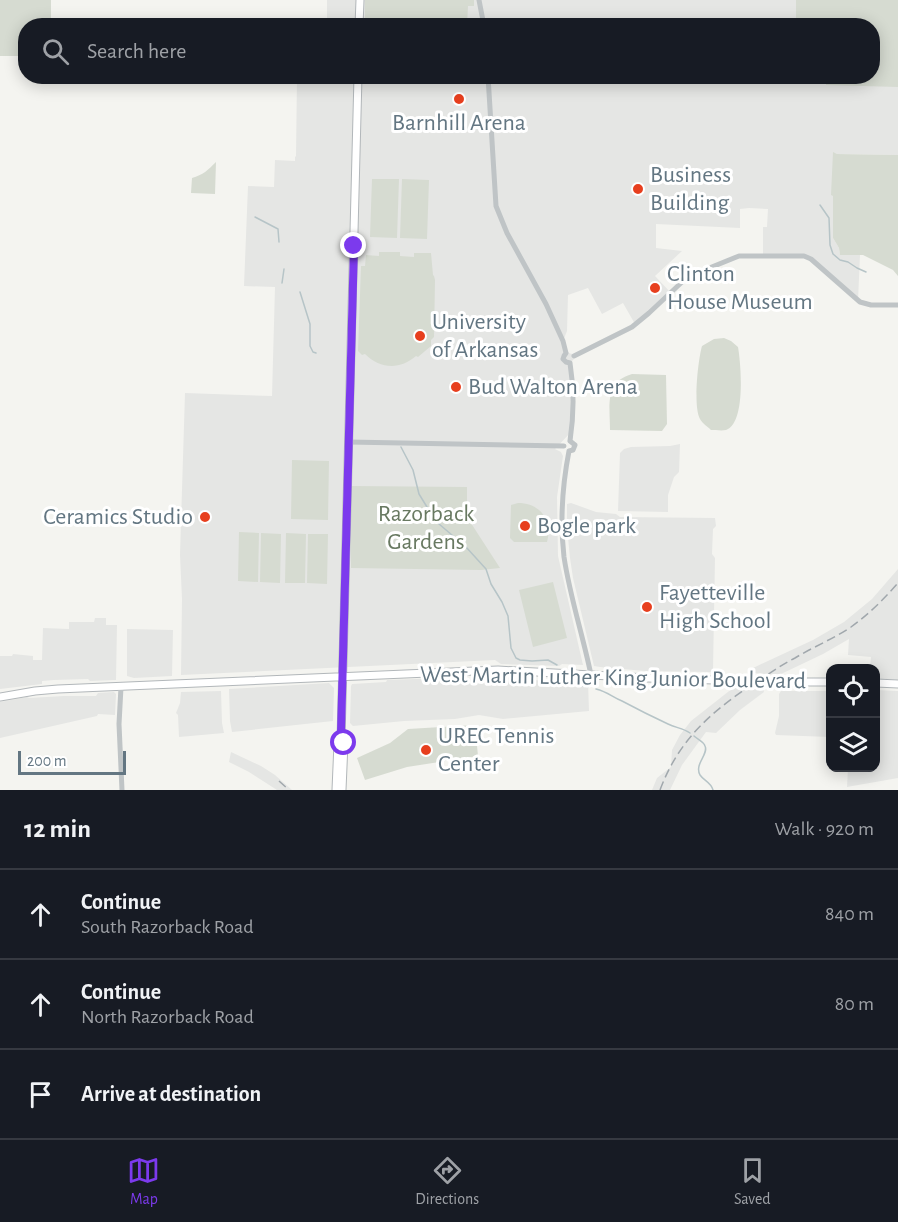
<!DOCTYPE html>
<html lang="en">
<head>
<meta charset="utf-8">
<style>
  :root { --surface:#171b24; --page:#20242c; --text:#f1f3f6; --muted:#9ea1a6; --line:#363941; --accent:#7c3aed }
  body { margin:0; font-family:"Alegreya Sans",sans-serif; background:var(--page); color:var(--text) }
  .controls { position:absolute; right:18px; bottom:18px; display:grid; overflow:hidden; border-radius:12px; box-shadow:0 3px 15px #0003 }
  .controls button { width:54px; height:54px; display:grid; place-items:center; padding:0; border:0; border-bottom:2px solid var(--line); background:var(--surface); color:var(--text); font:30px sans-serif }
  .scale { position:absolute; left:18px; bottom:15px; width:108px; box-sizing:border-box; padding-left:6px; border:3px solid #637682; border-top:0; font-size:16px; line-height:21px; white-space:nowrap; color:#637682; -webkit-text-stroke:4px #fff; paint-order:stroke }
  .stop { position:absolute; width:18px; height:18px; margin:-14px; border:4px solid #7c3aed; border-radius:50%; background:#fff }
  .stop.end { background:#7c3aed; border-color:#fff; box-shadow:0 2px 6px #0008 }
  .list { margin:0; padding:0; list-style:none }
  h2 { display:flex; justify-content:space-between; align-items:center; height:78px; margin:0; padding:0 24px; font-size:26px }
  h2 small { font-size:20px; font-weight:400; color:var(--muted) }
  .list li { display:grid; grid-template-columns:39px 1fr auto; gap:18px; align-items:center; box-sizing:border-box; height:90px; padding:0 24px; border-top:2px solid var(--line) }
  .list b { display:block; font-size:22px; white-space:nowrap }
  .list p { margin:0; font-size:20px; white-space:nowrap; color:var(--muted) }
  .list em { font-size:20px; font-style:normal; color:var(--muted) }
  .icon { flex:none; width:33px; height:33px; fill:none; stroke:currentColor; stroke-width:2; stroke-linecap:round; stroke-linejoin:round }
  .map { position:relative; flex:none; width:898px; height:790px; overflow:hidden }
  .search { position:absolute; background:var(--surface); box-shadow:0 3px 15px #0003; left:18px; right:18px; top:18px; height:66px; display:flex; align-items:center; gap:15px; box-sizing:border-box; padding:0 21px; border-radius:24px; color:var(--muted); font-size:22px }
  .sheet { height:348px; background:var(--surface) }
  nav { display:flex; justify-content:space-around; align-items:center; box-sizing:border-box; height:84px; border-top:2px solid var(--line); background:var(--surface); font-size:16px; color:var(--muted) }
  nav a { display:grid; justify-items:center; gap:3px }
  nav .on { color:var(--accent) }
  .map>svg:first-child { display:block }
</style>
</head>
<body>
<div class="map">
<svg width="898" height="790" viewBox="0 0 898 790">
  <rect width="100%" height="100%" fill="#f4f4f0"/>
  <path fill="#e5e6e4" d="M327 0H898V155L837 154 833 153V238L839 248 840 255H860L858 301 804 256H763V227H767L768 209 749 208 740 209V228L656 224V248L682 251 655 276 671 293 635 324 623 303 602 314 588 288 568 295 567 331 563 341 566 352 572 354 574 359 570 363 571 432 555 449 561 452 563 456 557 497 558 556 583 665 562 664 559 666 501 664 495 660 181 675 182 599 180 555 185 393 272 396 275 287 244 286 248 186 274 187 275 160 295 161V157L296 156 297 77 872 76V26H327Z
    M680 444 679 472 674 477 668 495V512L618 511 620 453 624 449 631 447 670 446Z
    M571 503 596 512 616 514 620 517 715 518 716 526 713 529 712 554 715 558 713 670 710 672 645 671 600 667 594 666 573 578 570 558 567 527V504Z
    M898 569V684L876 683V668H870L871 657 848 655 849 639 823 654 779 675 753 673V668L813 640 844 622 872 599Z
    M95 618H106V625H117L116 680 90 681 88 679 54 680 42 681V684L0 689V656H12L13 654 33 656V660H42L43 628 69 629V622H94Z
    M127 629 173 630 172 676 134 678 127 676Z
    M443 678 445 680H451L510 678 547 681 559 678 582 679 588 682 589 711 503 719 479 715 455 719 404 721 353 726 350 723 351 686 352 684 386 682 387 680Z
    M329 683 334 688 333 721 232 732 230 721 229 689Z
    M733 688H763L764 692 740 710 716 733 706 732 682 765 670 790H652L657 778 671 767 672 750 680 735 691 721Z
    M876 690 898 691V778L847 787 848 768H876Z
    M221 691 222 723 224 733 179 737 178 715 176 713 180 703 181 692Z
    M781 691H830V737L776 735 775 733 779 716V694Z
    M114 692 116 694 115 715 98 714 97 716 0 738V702L27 697 29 698 64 696H96L98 693Z
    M231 752 261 766 275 775 292 790H277L249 772 229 762Z"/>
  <path fill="#d6dbd1" d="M0 0H51V25L26 26 25 56H0Z
    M365 0H474V6H468L467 25H365Z
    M796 0H898V87L826 85V80H837L840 77 872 76V26L796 25Z
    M833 152 837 154 898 155V276L893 270 863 255H840L839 248 833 238V196L831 195Z
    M216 162 215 194 191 193 192 178C203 175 208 170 216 162Z
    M372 179H399L397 238 370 237Z
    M402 179 429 180 427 239 400 238Z
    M379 252H400V256L414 257V253H431L433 275 434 276 435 280 434 337 431 340V346L418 357 416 356C400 370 380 369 365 354L362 355 358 351 361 266H365L366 255 379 256Z
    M724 338 731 341 738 347C741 364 746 423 726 430 722 431 715 430 711 430 708 427 702 423 700 419 693 407 698 360 702 346L714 339Z
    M632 374 666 375 667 424 662 431 610 430C610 406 604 382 632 374Z
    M292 460 329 461 328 520 291 519Z
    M351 486 467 487V517L500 568 481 570 351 568Z
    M518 503C540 503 553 520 547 542H514L510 538 511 505Z
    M239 532 259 533 258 582 238 581Z
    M261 533 281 534 280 583 260 582Z
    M286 533 306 534 305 583H285Z
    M308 534H328L327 584 307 583Z
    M553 582 567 638 533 647 519 590Z
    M475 725 478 756 407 767 365 780 357 758 390 743 408 729Z"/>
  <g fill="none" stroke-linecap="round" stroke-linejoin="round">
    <path stroke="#b6c4c7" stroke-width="1.5" d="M820 205 829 218 830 245 833 254 840 260 848 262 857 268 866 272
      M255 217 278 229 279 242
      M282 283 284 269
      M300 292 310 324V346L313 352 316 353
      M401 447 413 470 419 494 427 507 432 518 466 547 486 569 491 584 502 602 508 616 511 648 516 658 520 660 532 661 548 660 557 665
      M568 679 576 684 588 687
      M596 689C608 692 612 697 622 701 637 709 653 717 668 724 676 728 683 728 690 733
      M694 736C697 739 704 742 705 746 709 754 694 764 700 775 704 781 711 782 713 790"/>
    <g stroke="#b2b7ba" stroke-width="9">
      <path id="major" d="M359 26 360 0
        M876 683 898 684
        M0 697 35 691 58 689 498 670 647 678 782 682H830
        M341 739 344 743 342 790
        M336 790 338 743 341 739 358 76"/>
    </g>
    <path stroke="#bfc4c6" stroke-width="5" d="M479 0 484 26
      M488 76 496 206 507 233 546 304 563 341 566 353
      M566 353 564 356 563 359 566 362 570 363
      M574 356 632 327 649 313 682 282 697 273 739 256H804L811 259 860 302 871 305H898
      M570 363C574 388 574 415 570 441
      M348 442 564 446
      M569 451C562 487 560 522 564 557 570 597 583 636 591 675
      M569 451 573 450 575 445 570 441
      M121 687 119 724 122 790"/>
    <use href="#major" stroke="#fff" stroke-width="7"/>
    <path stroke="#a0a7ac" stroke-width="1.5" stroke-dasharray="9 4.5" stroke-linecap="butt" d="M279 781 289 790
      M660 790C679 739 712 711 756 682 769 674 781 665 795 658 813 647 833 639 851 627 869 614 884 599 898 583"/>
  </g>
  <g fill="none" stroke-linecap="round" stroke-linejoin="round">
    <path stroke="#7c3aed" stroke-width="8" d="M344 743 341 739V732L354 246"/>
  </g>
  <g fill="#e73f1e" stroke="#fff" stroke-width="2">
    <circle cx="459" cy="99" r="6"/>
    <circle cx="638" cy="189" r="6"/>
    <circle cx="655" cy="288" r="6"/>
    <circle cx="420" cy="336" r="6"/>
    <circle cx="456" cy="387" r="6"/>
    <circle cx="205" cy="517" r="6"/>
    <circle cx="525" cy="526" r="6"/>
    <circle cx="647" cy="607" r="6"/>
    <circle cx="426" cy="750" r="6"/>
  </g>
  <g text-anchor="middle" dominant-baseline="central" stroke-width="6" stroke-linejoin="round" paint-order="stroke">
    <g font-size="24" fill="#637682" stroke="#fff" text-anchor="start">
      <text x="459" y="123" text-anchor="middle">Barnhill Arena</text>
      <text x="650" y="175">Business<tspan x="650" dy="28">Building</tspan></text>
      <text x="667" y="274">Clinton<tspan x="667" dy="28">House Museum</tspan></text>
      <text x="432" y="322">University<tspan x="432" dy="28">of Arkansas</tspan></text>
      <text x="468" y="387">Bud Walton Arena</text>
      <text x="193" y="517" text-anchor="end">Ceramics Studio</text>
      <text x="537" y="526">Bogle park</text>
      <text x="659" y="593">Fayetteville<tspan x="659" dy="28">High School</tspan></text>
      <text x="438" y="736">UREC Tennis<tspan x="438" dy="28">Center</tspan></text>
    </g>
    <g font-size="24" fill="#687961" stroke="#fff">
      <text x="426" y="514">Razorback<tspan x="426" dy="28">Gardens</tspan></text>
    </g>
    <g font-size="24" fill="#637682" stroke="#fff">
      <text transform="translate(613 678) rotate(1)">West Martin Luther King Junior Boulevard</text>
    </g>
  </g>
</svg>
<div class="controls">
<button><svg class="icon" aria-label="locate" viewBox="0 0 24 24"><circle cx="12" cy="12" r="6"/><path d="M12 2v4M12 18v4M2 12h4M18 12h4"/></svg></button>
<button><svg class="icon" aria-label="layers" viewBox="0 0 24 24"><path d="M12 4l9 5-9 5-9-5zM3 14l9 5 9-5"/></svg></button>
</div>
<div class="scale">200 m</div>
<div class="stop" style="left:344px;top:743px"></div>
<div class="stop end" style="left:354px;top:246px"></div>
<div class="search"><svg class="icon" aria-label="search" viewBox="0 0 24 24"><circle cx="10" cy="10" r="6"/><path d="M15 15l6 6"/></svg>Search here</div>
</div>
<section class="sheet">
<h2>12 min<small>Walk · 920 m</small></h2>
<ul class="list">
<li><svg class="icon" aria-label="ahead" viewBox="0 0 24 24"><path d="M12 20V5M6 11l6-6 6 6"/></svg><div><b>Continue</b><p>South Razorback Road</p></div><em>840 m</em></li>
<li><svg class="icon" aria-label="ahead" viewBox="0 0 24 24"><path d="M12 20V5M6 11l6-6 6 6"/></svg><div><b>Continue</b><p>North Razorback Road</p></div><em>80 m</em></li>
<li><svg class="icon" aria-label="arrive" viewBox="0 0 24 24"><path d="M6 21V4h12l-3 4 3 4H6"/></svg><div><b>Arrive at destination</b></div></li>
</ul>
</section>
<nav>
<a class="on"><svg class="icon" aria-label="map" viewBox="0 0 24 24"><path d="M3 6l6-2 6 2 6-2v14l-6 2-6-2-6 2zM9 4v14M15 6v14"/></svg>Map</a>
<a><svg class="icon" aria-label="directions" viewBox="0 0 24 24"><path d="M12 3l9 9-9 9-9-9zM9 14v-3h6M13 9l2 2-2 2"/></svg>Directions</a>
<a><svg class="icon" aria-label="saved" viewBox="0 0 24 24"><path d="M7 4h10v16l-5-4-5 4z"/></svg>Saved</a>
</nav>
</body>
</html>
